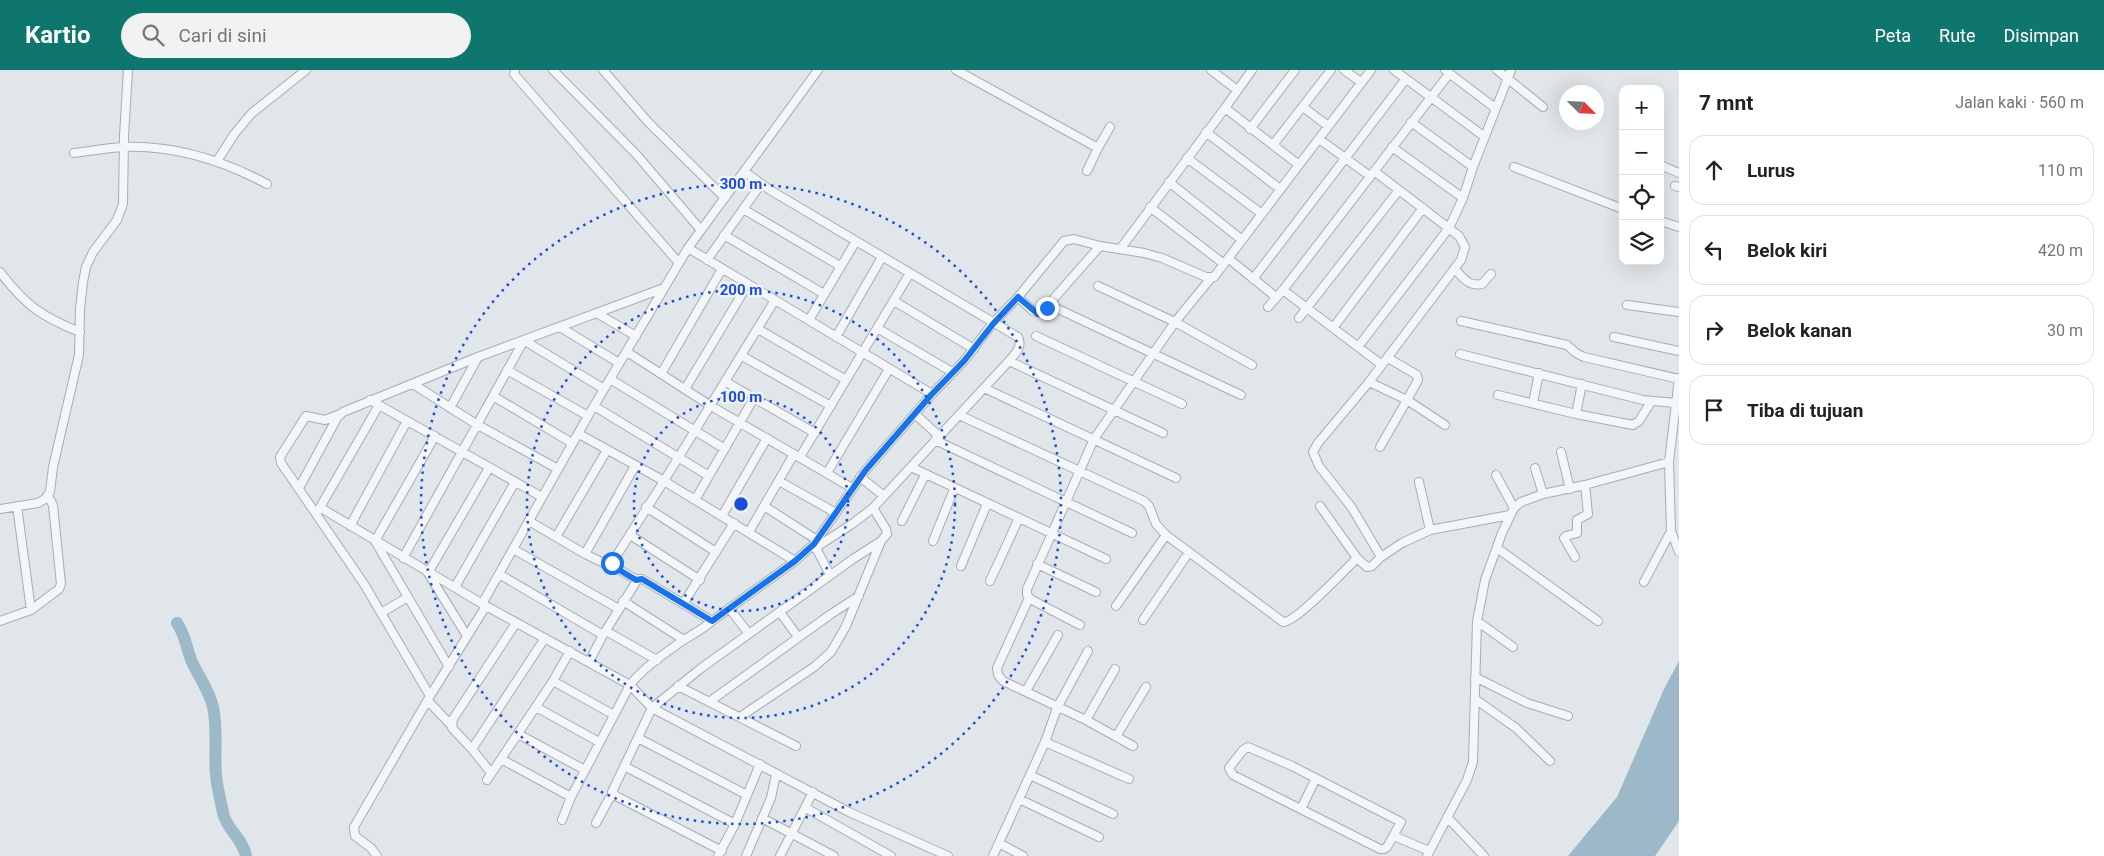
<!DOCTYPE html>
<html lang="id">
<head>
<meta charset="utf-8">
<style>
  :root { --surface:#fff; --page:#f2f2f2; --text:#222; --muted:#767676; --line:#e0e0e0; --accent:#0f766e }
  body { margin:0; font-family:Roboto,sans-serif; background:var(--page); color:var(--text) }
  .controls { position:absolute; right:15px; top:15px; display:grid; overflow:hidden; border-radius:10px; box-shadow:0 5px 20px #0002 }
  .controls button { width:45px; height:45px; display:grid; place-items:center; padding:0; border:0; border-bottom:1px solid var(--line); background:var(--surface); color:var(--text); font:25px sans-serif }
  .compass { position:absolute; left:1559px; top:15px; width:45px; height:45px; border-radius:50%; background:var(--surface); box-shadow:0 5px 20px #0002; rotate:114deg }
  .stop { position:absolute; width:15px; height:15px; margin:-11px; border:4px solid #1a73e8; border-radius:50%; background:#fff }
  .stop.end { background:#1a73e8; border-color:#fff; box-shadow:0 1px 5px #0008 }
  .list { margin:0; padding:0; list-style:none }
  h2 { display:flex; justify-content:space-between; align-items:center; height:65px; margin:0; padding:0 20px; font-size:21px }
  h2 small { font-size:16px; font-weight:400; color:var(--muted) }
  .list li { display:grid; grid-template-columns:32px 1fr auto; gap:15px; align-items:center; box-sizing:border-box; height:70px; margin:0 10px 10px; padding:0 10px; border:1px solid var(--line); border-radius:15px }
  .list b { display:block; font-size:19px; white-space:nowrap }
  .list em { font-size:16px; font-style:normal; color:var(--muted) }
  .icon { flex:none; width:28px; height:28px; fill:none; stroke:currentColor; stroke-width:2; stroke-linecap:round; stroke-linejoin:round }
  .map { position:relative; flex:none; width:1679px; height:786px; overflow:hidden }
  header { display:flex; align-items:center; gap:30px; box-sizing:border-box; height:70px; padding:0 25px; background:var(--accent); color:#fff }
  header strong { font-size:24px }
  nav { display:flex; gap:28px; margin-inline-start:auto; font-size:18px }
  .search { width:350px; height:45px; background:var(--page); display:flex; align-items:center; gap:12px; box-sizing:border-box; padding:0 18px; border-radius:28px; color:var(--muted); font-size:19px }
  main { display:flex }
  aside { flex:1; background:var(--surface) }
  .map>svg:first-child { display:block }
</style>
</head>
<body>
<header>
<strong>Kartio</strong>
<div class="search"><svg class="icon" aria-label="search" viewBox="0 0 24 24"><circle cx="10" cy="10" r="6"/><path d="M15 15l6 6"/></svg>Cari di sini</div>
<nav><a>Peta</a><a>Rute</a><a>Disimpan</a></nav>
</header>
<main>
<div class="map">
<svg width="1679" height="786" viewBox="0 0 1679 786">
  <rect width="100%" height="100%" fill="#e1e6ea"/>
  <path fill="#9cb8c9" d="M1679 591V751L1655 786H1568L1617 727 1664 619Z"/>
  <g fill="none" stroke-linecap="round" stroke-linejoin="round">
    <path stroke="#9cb8c9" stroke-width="12" d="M177 553C186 566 186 578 192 592 199 607 209 620 213 637 218 660 214 682 216 705 217 718 221 731 223 743 227 760 243 769 246 786"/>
    <g stroke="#a6adb4" stroke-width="10">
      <path id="minor" d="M515 0 514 4 679 193
        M553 0 636 84 700 159
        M603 0 648 52 725 128
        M956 0 1098 78 1087 101
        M1211 0 1237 20
        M1252 0 1225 38 1299 95
        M1344 0 1361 12
        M1394 0 1485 67
        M1445 0 1495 38
        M1497 0 1543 37
        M1303 37 1328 56
        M1411 52 1473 97
        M1250 59 1295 0
        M1206 62 1280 119
        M1319 69 1370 106
        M1273 75 1331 0
        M1392 77 1463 128
        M1098 78 1110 57
        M74 83C90 81 107 78 123 77 175 75 222 90 267 114
        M1187 88 1262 144
        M217 91 235 63 252 43 306 0
        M1660 95 1679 103
        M1514 97 1623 139
        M1374 101 1459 166 1465 177 1461 190 1369 312 1407 330 1380 377
        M745 102 770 120 1018 267C1023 277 1015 284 1009 291L873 438 852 454 815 478
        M1169 112 1242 170
        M1675 116 1679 117
        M1150 137 1224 194
        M743 139 840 196
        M1660 151 1679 157
        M724 165 824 224
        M688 178 932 324
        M1121 178 1225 38
        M1229 189 1276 227
        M707 190 761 114
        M1455 199C1463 208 1469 217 1482 214L1491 204
        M0 202C25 235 42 247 80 262
        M1253 209 1405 10
        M1098 216 1175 252 1252 295
        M1283 220 1382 295
        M1018 227 1033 241 1041 243 1100 176
        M894 231 974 279
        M1627 235 1679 242
        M1268 237 1283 220 1449 4
        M1056 238 1241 325
        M598 244 636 266
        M1299 248 1399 120
        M809 250 856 171
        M1461 251 1567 275 1576 283 1584 287 1679 309
        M560 257 619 293
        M877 258 952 302
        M1333 258 1423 138
        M758 259 846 310
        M1036 266 1182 334
        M836 267 882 187
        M1614 267 1679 281
        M525 271 604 319
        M1358 277 1449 158 1463 128 1473 97 1511 0
        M627 282 711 336 852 418
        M1460 284 1643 330 1675 333
        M742 286 831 336
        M1388 288 1417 305 1418 310 1407 330 1445 355
        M1009 291 1163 363
        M507 300 588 346
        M661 304 722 199
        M1679 308 1669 392 1671 461 1679 482
        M610 309 725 379
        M726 312 815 363
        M1369 312 1318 373 1313 382 1319 396 1352 438 1381 487
        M413 314 476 354 558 399
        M984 318 1176 408
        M685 319 748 214
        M1498 325 1576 344 1582 314
        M493 326 572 373
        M370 330 542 427
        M1533 333 1539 303
        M594 336 709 406
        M450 338 478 287
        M340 344 325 350 306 346 280 387 281 393 364 514 430 626
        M915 344 939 366
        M1576 344 1633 355 1639 351 1651 332
        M959 345 1144 431 1149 436 1156 454 1166 465 1283 552C1295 553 1346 499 1357 488
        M579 364 664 411 775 230
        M435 366 375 471 449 597
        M935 370 1132 463
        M1561 382 1570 419
        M800 387 910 203
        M911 397 1106 489
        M1535 398 1543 424
        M827 403 889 299
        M1496 405 1514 438
        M860 407 884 426
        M779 411 836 443
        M1419 412 1430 460
        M299 418 337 348 343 342 478 287 664 218
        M695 430 754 328
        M764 436 817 470
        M1320 436 1357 488 1367 497 1372 496 1381 487 1402 473 1430 460 1510 445
        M646 437 716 482
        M321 438 486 536 430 626 354 757 355 766 371 778 377 786
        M0 439 38 433 45 429 50 422 53 397 79 285 80 239 83 212 86 197 93 182 117 150 123 134 124 66 128 0
        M318 441 379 335
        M722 446 767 368
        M529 451 585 484 610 496 664 411 795 491
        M902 451 925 405
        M350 456 407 351
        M749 462 794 384
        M630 465 700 510
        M556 467 607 380
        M933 471 954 419
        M814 474 830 505
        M1497 478 1598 551
        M513 479 619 539
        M585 484 635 396
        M1575 487 1564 468 1566 466 1577 463V450L1588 444 1585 415
        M403 488 523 272
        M1037 494 1096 522
        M611 495 637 510
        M961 496 987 434
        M499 504 603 565
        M990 511 1019 448
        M1644 512 1671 461
        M455 517 515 412
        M1029 528 997 598 998 605 1003 611 1086 650 1115 599
        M623 531 684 570
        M482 534 588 346 688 178 818 0
        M683 534 734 453
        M486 536 630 615 571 727 562 750
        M1116 536 1166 465
        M729 538 749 564
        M31 540 59 519 61 514 53 435 48 426
        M780 542 798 567
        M381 543 408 527
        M1143 550 1189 482
        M0 551 31 540 17 436
        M1477 551 1513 577
        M516 553 453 649 452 658 472 679 545 568
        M1080 555 1032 530 1027 525V519L1094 369 1175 252 1211 208
        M606 561 657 590
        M467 566 428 503 489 398
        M589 592 603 565 638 509H642L712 551
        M1475 607 1527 633 1568 646
        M553 611 614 645
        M678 616 796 676
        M1026 621 1058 565
        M1475 629 1516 658 1550 691
        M428 631 451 655
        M709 632 831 544 859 526
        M536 637 599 672
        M740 647 814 597 831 582 846 556 881 471 887 464 886 459 873 438
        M1086 650 1133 676
        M518 664 585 700
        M1117 665 1146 617
        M638 668 747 725
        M1045 672 1129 709
        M1248 677 1292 696 1401 752 1387 777 1384 779H1380L1233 705 1229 698 1243 680Z
        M472 679 491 703
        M501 689 571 727
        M624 696 735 754
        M1030 705 1113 744
        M487 710 553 611 570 581
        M1019 729 1099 767
        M806 738 891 786
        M1301 739 1316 708
        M1447 747 1484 786
        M762 748 834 786
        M596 753 609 729 614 724
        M1394 766 1429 781
        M999 773 1023 786
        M722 781 616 726 612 722 652 638 700 599 853 489 881 471
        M718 786 735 754 760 694
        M746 786 771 728 776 704
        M780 786 813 722
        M948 786 849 742 652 638 630 615C644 597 664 584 682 571 693 564 702 560 712 551L795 491 814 474 865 401 932 324 964 291 993 253 1018 227 1064 171 1074 169 1100 176 1144 183 1162 188 1206 207H1214L1371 0
        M993 786 1045 672 1057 638 1088 581
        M1427 786 1467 710 1473 692 1477 551 1485 510 1502 463 1514 438 1521 432 1543 424 1585 415 1669 392"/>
    </g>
    <use href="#minor" stroke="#f4f6f8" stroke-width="8"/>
  </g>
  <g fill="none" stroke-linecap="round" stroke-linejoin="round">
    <path stroke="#1a73e8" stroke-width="6" d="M612 493 611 495 636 510 642 509 712 551 795 491 814 474 865 401 932 324 964 291 993 254 1018 227 1038 244 1047 238"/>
  </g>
  <g fill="none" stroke="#1d4ed8" stroke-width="2.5" stroke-dasharray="2.5 5">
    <circle cx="741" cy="434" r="107"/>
    <circle cx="741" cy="434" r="214"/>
    <circle cx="741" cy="434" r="320"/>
  </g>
  <circle cx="741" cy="434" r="8" fill="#1d4ed8" stroke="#f1f4f7" stroke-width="2.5"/>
  <g font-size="15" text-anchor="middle" font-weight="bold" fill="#1d4ed8" stroke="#f1f4f7" stroke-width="5" stroke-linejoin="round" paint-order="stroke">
    <text x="741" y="119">300 m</text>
    <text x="741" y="225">200 m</text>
    <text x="741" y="332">100 m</text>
  </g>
</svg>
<div class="controls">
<button>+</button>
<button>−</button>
<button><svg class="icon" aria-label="locate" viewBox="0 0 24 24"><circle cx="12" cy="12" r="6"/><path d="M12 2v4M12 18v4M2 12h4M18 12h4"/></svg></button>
<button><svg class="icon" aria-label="layers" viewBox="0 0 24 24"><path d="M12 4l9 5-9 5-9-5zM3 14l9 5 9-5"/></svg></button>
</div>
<svg class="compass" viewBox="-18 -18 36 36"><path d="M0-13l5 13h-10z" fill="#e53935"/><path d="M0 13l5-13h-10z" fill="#767676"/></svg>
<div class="stop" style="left:612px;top:493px"></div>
<div class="stop end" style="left:1047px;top:238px"></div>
</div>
<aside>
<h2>7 mnt<small>Jalan kaki · 560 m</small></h2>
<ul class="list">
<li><svg class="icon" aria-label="ahead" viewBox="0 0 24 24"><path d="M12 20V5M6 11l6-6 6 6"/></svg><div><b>Lurus</b></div><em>110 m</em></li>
<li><svg class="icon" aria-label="left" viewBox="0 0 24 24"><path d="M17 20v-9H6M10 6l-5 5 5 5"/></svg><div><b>Belok kiri</b></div><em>420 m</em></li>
<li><svg class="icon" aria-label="right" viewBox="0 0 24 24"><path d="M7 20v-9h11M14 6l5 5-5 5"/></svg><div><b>Belok kanan</b></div><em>30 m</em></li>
<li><svg class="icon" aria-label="arrive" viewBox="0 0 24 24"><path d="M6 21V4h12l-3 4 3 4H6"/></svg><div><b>Tiba di tujuan</b></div></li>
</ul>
</aside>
</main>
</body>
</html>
